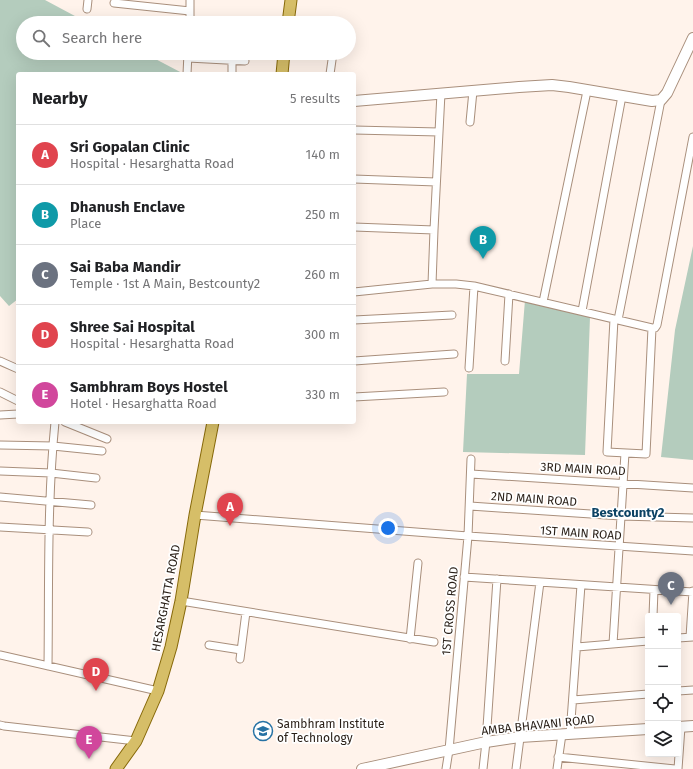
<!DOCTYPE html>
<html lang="en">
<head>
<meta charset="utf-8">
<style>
  :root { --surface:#fff; --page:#f2f2f2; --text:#202124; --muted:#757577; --line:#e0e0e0; --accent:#2563eb }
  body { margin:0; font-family:"Fira Sans",sans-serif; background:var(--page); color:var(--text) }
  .controls { position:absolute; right:12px; bottom:12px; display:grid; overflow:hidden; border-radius:4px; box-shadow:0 4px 16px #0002 }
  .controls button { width:36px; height:36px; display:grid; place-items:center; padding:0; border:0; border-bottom:1px solid var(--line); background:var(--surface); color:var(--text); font:20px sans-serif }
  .you { position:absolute; left:388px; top:528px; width:14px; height:14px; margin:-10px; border:3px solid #fff; border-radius:50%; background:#1a73e8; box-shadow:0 0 0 6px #1a73e833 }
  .badge { display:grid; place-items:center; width:26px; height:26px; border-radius:50%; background:var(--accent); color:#fff; font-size:13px; font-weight:700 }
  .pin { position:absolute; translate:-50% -33px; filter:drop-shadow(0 1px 2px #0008) }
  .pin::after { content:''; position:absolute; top:21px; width:14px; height:12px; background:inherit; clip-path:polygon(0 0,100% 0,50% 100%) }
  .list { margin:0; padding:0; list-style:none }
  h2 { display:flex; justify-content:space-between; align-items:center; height:52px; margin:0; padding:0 16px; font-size:17px }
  h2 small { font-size:13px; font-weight:400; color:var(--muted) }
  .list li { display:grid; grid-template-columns:26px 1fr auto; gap:12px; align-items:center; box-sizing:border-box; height:60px; padding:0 16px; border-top:1px solid var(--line) }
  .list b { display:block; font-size:15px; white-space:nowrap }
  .list p { margin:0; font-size:13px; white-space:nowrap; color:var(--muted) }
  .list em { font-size:13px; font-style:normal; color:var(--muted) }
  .icon { flex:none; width:22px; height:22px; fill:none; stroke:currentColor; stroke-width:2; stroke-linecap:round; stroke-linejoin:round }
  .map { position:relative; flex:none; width:693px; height:769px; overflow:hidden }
  .search { position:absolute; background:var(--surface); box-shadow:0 4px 16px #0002; left:16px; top:16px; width:340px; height:44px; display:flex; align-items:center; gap:10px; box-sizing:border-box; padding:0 14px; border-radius:22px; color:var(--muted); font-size:15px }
  .panel { position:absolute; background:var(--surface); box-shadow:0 4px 16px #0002; left:16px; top:72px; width:340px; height:352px; border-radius:4px }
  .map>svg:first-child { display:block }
</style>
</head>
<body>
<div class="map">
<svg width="693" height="769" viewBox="0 0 693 769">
  <rect width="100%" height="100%" fill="#fff3eb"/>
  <path fill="#b4ccbd" d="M0 0H45L88 23H23V53H144L184 74H18V299L9 306 0 296Z
    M693 246V460L661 457 675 330Z
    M525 300 590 317 585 455 463 452 467 374H519Z"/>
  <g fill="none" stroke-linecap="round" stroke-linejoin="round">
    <g stroke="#a98f7c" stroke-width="9">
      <path id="street" d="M114 3 190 11
        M87 9 88 0
        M288 21 303 23
        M190 23V0
        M188 58 245 61
        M187 74 188 53
        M232 74V60
        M330 74 333 53
        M470 122 473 91
        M354 130 439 132
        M354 179 436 182
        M354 227 434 230
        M432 284H456L474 286 652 328H655L657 325 693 137
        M354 292 432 284 434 230 441 93
        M543 302 587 91
        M582 311 622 96
        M614 319 607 452 646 454 652 328
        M354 320 452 315
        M618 320 661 100
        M0 361 18 369
        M354 361 454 354
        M505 361 509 294
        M469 368 474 286
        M0 392 18 401
        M354 397 444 392
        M0 415 18 414
        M65 422 107 439
        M0 445 53 446 102 451
        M0 471 51 473 96 478
        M471 474 693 488
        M0 497 91 505
        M470 506 621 516 693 518
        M195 515 468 536 693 551
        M0 527 88 532
        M464 577 693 592
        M181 601 434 642
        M653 616 654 590
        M690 637 693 591
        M678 638 693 637
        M410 639 418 563
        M613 644 625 453
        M209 645 241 650
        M577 647 648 641
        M0 655 158 691
        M240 659 246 612
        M48 666C49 585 47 503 55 422
        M678 691 693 690
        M573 700 648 694
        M0 725 4 726 136 741
        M570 734 581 585
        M558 757 675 769
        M446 769 449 750 468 536 471 459
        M483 769 486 742 497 579
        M516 769 540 582
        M557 769 562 734
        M678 769 681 727"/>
    </g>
    <g stroke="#a98f7c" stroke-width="12">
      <path id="secondary" d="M354 101 519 87 552 85 569 87 652 101 661 100 667 93 693 38
        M678 727 693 726
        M362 769 486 742 520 737 648 729"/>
    </g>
    <g stroke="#87690a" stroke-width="13">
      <path id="primary" d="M288 23 291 0
        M282 74 284 53
        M116 769 136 741 158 691 171 647 181 601 195 515 213 422"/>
    </g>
    <use href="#street" stroke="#fff" stroke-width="7"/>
    <use href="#secondary" stroke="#fff" stroke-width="10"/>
    <use href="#primary" stroke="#d6be68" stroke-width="11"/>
  </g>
  <defs>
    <g id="university-ring" transform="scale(1)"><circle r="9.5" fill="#fff" stroke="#2672a4" stroke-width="1.5"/><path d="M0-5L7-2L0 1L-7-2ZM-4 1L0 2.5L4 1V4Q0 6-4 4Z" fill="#2672a4"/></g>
  </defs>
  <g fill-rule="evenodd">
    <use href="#university-ring" x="263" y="731"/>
  </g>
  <g text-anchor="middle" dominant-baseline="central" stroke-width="3.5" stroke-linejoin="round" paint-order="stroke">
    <g font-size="12" fill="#281e16" stroke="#fff">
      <text transform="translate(583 469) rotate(3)">3RD MAIN ROAD</text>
      <text transform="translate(534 499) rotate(4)">2ND MAIN ROAD</text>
      <text transform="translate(581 533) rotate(4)">1ST MAIN ROAD</text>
      <text transform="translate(166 598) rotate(-79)">HESARGHATTA ROAD</text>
      <text transform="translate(450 611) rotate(-85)">1ST CROSS ROAD</text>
      <text transform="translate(538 725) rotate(-6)">AMBA BHAVANI ROAD</text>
    </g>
    <g font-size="12" fill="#281e16" stroke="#fff" text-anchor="start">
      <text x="277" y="724">Sambhram Institute<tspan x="277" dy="14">of Technology</tspan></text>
    </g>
    <g font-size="13" font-weight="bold" fill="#0b4264" stroke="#fff">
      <text x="628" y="512">Bestcounty2</text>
    </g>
  </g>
</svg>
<div class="controls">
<button>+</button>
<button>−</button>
<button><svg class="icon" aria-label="locate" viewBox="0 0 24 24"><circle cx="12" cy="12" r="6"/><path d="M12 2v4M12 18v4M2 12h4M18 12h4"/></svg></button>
<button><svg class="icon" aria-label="layers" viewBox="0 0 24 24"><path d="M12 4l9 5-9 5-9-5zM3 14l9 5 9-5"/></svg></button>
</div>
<div class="you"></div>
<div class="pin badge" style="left:230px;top:526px;background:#e0444e">A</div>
<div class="pin badge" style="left:483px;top:259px;background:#0f9aa8">B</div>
<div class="pin badge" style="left:671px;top:605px;background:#6b7280">C</div>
<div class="pin badge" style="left:96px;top:691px;background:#e0444e">D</div>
<div class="pin badge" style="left:89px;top:759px;background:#d1479c">E</div>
<div class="search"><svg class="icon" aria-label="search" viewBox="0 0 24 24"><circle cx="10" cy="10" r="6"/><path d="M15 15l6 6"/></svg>Search here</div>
<section class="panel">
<h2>Nearby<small>5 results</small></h2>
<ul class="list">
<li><span class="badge" style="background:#e0444e">A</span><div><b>Sri Gopalan Clinic</b><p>Hospital · Hesarghatta Road</p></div><em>140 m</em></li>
<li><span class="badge" style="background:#0f9aa8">B</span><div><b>Dhanush Enclave</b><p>Place</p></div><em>250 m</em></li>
<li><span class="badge" style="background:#6b7280">C</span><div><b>Sai Baba Mandir</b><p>Temple · 1st A Main, Bestcounty2</p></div><em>260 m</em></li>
<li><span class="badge" style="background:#e0444e">D</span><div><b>Shree Sai Hospital</b><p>Hospital · Hesarghatta Road</p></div><em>300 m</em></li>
<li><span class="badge" style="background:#d1479c">E</span><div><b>Sambhram Boys Hostel</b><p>Hotel · Hesarghatta Road</p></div><em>330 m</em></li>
</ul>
</section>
</div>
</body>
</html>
